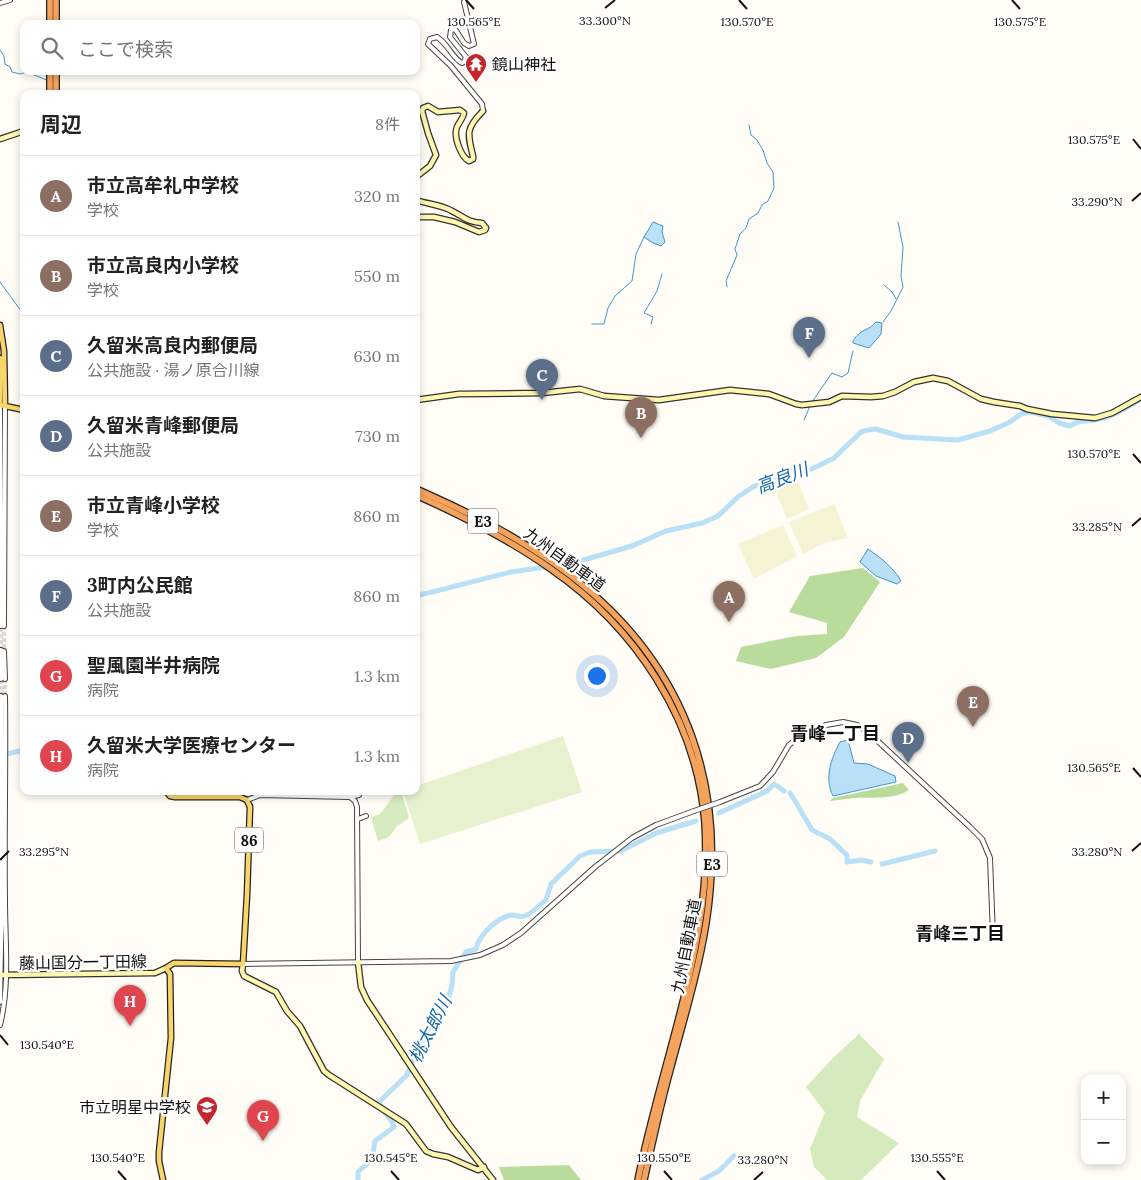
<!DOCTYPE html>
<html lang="ja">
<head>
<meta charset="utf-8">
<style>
  :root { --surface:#fff; --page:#f6f6f6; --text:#222; --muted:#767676; --line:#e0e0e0; --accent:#c4262e }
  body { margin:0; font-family:Lora,"Noto Sans JP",serif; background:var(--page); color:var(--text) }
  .controls { position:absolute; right:15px; bottom:15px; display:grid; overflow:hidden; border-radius:10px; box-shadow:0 2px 8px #0003 }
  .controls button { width:45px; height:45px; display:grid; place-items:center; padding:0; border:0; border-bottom:1px solid var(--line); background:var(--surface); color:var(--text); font:25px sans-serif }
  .you { position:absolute; left:596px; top:675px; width:18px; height:18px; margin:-12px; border:4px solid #fff; border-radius:50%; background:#1a73e8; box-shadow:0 0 0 8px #1a73e833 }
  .badge { display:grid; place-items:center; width:32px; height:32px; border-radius:50%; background:var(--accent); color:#fff; font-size:16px; font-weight:700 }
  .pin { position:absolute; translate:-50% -41px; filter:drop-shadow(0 1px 2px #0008) }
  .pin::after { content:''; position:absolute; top:26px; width:18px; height:15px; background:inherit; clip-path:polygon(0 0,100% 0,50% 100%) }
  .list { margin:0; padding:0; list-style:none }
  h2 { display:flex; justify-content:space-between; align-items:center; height:65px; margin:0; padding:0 20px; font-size:21px }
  h2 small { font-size:16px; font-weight:400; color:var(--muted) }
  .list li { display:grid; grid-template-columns:32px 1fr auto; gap:15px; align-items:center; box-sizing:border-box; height:80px; padding:0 20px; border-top:1px solid var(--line) }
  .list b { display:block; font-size:19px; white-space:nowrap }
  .list p { margin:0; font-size:16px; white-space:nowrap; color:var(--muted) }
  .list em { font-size:16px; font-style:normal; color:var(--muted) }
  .icon { flex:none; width:28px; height:28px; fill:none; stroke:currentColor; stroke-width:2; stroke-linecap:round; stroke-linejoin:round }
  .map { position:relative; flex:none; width:1141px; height:1180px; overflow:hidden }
  .search { position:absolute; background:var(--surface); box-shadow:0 2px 8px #0003; left:20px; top:20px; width:400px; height:55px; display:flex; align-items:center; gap:12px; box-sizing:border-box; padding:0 18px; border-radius:10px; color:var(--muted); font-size:19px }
  .panel { position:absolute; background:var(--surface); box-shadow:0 2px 8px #0003; left:20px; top:90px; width:400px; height:705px; border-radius:10px }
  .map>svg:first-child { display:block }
</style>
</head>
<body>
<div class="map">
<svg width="1141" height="1180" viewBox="0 0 1141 1180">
  <rect width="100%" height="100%" fill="#fffdf5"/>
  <path fill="#f6f3d4" d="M797 478 809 509 787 519 774 487Z
    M834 504 848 538 824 543 803 554 789 522Z
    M783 525 797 556 754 579 738 544Z"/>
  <path fill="#d5ebbd" d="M397 792 402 795 409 817 408 819 397 826 389 837 378 841 371 817 380 814Z
    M859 1034 884 1059 860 1101 857 1117 899 1143 861 1180H827L814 1167 810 1149 825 1112 806 1087 833 1058Z"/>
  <path fill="#b9dc9c" d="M863 568 880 582 844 637 816 658 771 669 736 661 741 647 796 636 827 634V623L789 612 810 576Z
    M903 783 909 790C894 800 871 797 854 798 846 799 838 800 830 801L833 798Z
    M569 1165 581 1180H504L499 1167Z"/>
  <path fill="#e6f2cf" d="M563 736 582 792 420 844 403 791H416V786Z"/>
  <path fill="#b9e0f7" stroke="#3f96cf" d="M653 222 663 226 662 232 665 242 661 246 653 243 644 237Z
    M876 322 882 323 881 334 869 348 853 343V341C862 327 868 332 876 322Z
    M868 549C881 558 893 567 901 581L897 584 876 576 860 562Z
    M848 740 854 763 868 764 895 776 896 782 833 796C824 778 831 759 840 742Z"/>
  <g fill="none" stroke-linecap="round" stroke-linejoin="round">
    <path stroke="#3f96cf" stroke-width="1" d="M0 50 4 56 5 64 10 67 12 72 20 74 27 72 49 81
      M0 282 24 315
      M884 285 892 292 896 299
      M727 287 726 281 737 255 735 249 740 234 746 228 749 219 758 213 762 205 768 201 774 188 773 172 767 163 763 150 757 140 751 135 749 125
      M883 322 891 311 903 287 901 276 903 247 898 222
      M592 324H604L608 308 615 296 632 281 636 254 644 237
      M651 324 653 317 644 313 657 291 662 274
      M812 402 832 373 842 377 848 373 853 351
      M804 420 810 406"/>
    <path stroke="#b9e0f7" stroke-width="5" d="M416 596 511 572 573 563 632 546 666 531 702 523 718 516 739 496 753 487 765 482 780 480 814 468 834 458 861 432 868 430 876 429 903 437 958 440 990 431 1010 422 1021 414 1030 412 1048 416 1059 423 1070 426C1081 419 1084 422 1096 420 1111 418 1127 408 1139 400
      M2 755 24 750
      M777 786 784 791
      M790 793 797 804
      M798 806 812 830 830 839 847 855V862L862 860 871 862
      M719 813 767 791 774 784
      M882 864 935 851
      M358 1180V1172L372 1159 375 1141 394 1127C392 1119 383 1112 379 1102L406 1076 425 1035 448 1000 452 985 453 972 466 952 476 949C479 935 497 917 512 915 518 915 521 919 527 915 534 912 539 905 546 900L551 884 580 856 590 852 621 851 656 833 696 821
      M702 1180 719 1171 734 1156"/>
    <path stroke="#dbdad3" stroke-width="4" stroke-dasharray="4 2" stroke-linecap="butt" d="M4 626V651
      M1 650V626
      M5 679V696
      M1 696V679"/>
    <g stroke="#444" stroke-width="6">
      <path id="tertiary" d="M464 2 474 44 469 46 464 43 455 29 451 30 450 37 466 57 464 62 462 63C453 59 449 45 437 37L430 39 428 44 451 66 482 104 483 111
        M0 3 10 0
        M0 405 1 626
        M4 626 5 406
        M1 650V679
        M4 651 5 679
        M350 797 355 801 357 807 358 962
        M247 800 260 795 350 797 359 795
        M720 802 760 786 773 772 789 745 802 734 826 725 843 722 857 725 869 733 970 827 982 839 990 858 993 936
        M358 819 366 816
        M243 964 451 961 480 955 503 945 521 933 595 867 632 838 656 825 694 811
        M0 1002 2 892 1 696
        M0 1025C10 985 5 941 5 900 4 832 6 764 5 696"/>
    </g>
    <g stroke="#333" stroke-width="7">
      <path id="secondary" d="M0 139 24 131
        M416 177 430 166 436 155 428 133 422 111 423 108 428 106 438 112 460 110 464 113C463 119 459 122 457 127 453 136 461 157 469 161L473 159V156C467 133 466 128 483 111
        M416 200C427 204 442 205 452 211 464 217 467 222 482 223L486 228 485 230 479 232 455 222 434 217H416
        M416 400 459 394 542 393 580 389 604 396 659 400 730 390 769 394 796 404 802 405 829 402 842 396 871 397 883 396 895 392 914 382 933 378 948 381 981 399 994 402 1020 406 1027 409 1052 414 1095 418 1112 413 1141 397
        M358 962 361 987 367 1000 451 1127 493 1180
        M243 964 242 971 244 976 276 992 287 1011 300 1026 324 1071 329 1075 406 1124 426 1151 433 1154 448 1157 478 1170 484 1167
        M0 975 155 973 166 968"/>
    </g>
    <g stroke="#222" stroke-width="7">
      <path id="primary" d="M0 325 4 351 5 406
        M0 358V405L24 410
        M163 1180 159 1161V1152L171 1038 170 974 166 968 174 963 243 964 247 895 250 807 247 800 240 797H175L170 796 166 791"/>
    </g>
    <g stroke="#222" stroke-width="8">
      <path id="motorway" d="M50 0V24
        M56 0V24
        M50 71V94
        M56 71V94
        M416 489C461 509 505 530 546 558 675 644 730 770 706 923 698 973 683 1021 670 1070 660 1106 652 1143 644 1180
        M416 495C463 516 509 539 551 569 635 627 697 719 705 823 707 857 705 892 699 926 685 1012 655 1095 638 1180"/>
    </g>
    <use href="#tertiary" stroke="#fff" stroke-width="4"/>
    <use href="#secondary" stroke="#fff6b0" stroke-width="4.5"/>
    <use href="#primary" stroke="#f9d66b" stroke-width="4.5"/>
    <use href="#motorway" stroke="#f5a25d" stroke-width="5.5"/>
    <g stroke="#444" stroke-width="6" stroke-linecap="butt">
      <path id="tertiary-bridge" d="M694 811 720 802"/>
    </g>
    <use href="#tertiary-bridge" stroke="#fff" stroke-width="4"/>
  </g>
  <path fill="none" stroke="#111" stroke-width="2" d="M466 0 474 9M739 0 747 9M1012 0 1020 9M605 8 615 0M1133 139 1141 149M1132 201 1141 193M1133 454 1141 463M1132 526 1141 518M1133 768 1141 777M1132 851 1141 843M0 860 9 851M0 1035 8 1045M118 1171 126 1180M391 1171 399 1180M664 1171 672 1180M937 1171 945 1180M754 1180 763 1172"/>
  <defs>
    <g id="temple-pin" transform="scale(1.125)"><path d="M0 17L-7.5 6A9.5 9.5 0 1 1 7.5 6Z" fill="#c4262e" stroke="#fff"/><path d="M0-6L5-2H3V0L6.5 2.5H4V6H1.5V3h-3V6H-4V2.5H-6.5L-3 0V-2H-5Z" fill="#fff"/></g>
    <g id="school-pin" transform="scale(1.125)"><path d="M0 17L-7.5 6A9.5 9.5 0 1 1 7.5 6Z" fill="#c4262e" stroke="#fff"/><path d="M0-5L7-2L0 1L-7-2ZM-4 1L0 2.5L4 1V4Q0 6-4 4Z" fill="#fff"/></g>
  </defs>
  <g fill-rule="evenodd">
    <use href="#temple-pin" x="476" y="64"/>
    <use href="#school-pin" x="207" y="1107"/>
  </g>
  <g text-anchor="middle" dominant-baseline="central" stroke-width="5" stroke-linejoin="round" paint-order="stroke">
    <g fill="#fff" stroke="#585858" stroke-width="1">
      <rect x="468" y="508.5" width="30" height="25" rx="4"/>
      <rect x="235" y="827.5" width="28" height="25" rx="4"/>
      <rect x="697" y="851.5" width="30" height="25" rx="4"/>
    </g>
    <g font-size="15" font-weight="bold" fill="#111">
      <text x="483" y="521">E3</text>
      <text x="249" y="840">86</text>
      <text x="712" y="864">E3</text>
    </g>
    <g font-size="16" fill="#111" stroke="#fff" text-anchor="start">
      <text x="492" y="64">鏡山神社</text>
      <text x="191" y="1107" text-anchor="end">市立明星中学校</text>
    </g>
    <g font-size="16" fill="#111" stroke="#fff">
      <text transform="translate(565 559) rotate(36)">九州自動車道</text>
      <text transform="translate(686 946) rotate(-79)">九州自動車道</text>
      <text transform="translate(83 962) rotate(-1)">藤山国分一丁田線</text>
    </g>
    <g font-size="18" font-style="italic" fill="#1768a6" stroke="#fff">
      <text transform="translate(782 478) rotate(-21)">高良川</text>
      <text transform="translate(430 1029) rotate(-63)">桃太郎川</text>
    </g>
    <g font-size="18" font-weight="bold" fill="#111" stroke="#fff">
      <text x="835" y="733">青峰一丁目</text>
      <text x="960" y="933">青峰三丁目</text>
    </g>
  </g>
  <g font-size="12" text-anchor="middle" fill="#111" stroke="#fff" stroke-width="5" stroke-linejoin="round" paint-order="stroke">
    <text x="605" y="25">33.300°N</text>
    <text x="747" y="26">130.570°E</text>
    <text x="474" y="26">130.565°E</text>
    <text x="1020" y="26">130.575°E</text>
    <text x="1094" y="144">130.575°E</text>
    <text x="1097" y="206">33.290°N</text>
    <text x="1094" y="458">130.570°E</text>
    <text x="1097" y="531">33.285°N</text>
    <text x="1094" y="772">130.565°E</text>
    <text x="1097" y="856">33.280°N</text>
    <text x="44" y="856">33.295°N</text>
    <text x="47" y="1049">130.540°E</text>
    <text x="118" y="1162">130.540°E</text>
    <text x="391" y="1162">130.545°E</text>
    <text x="664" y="1162">130.550°E</text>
    <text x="937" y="1162">130.555°E</text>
    <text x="763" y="1164">33.280°N</text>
  </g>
</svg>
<div class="controls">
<button>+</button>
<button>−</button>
</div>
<div class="you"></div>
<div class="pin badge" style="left:729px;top:622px;background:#8d6e63">A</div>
<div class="pin badge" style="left:641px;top:438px;background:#8d6e63">B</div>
<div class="pin badge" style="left:542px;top:400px;background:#5c6f8a">C</div>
<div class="pin badge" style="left:908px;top:763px;background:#5c6f8a">D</div>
<div class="pin badge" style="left:973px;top:727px;background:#8d6e63">E</div>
<div class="pin badge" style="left:809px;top:358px;background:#5c6f8a">F</div>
<div class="pin badge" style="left:263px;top:1141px;background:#e0444e">G</div>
<div class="pin badge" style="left:130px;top:1026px;background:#e0444e">H</div>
<div class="search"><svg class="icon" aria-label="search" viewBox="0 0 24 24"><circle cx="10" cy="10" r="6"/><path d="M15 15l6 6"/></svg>ここで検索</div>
<section class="panel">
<h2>周辺<small>8件</small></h2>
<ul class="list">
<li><span class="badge" style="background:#8d6e63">A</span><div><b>市立高牟礼中学校</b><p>学校</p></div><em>320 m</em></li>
<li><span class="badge" style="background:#8d6e63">B</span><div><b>市立高良内小学校</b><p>学校</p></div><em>550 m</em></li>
<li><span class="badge" style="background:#5c6f8a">C</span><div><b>久留米高良内郵便局</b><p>公共施設 · 湯ノ原合川線</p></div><em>630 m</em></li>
<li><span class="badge" style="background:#5c6f8a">D</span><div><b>久留米青峰郵便局</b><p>公共施設</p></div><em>730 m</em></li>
<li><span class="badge" style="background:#8d6e63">E</span><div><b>市立青峰小学校</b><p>学校</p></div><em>860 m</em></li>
<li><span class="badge" style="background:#5c6f8a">F</span><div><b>3町内公民館</b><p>公共施設</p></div><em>860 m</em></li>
<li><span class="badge" style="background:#e0444e">G</span><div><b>聖風園半井病院</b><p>病院</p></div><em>1.3 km</em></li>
<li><span class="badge" style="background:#e0444e">H</span><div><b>久留米大学医療センター</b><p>病院</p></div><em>1.3 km</em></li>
</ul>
</section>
</div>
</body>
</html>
